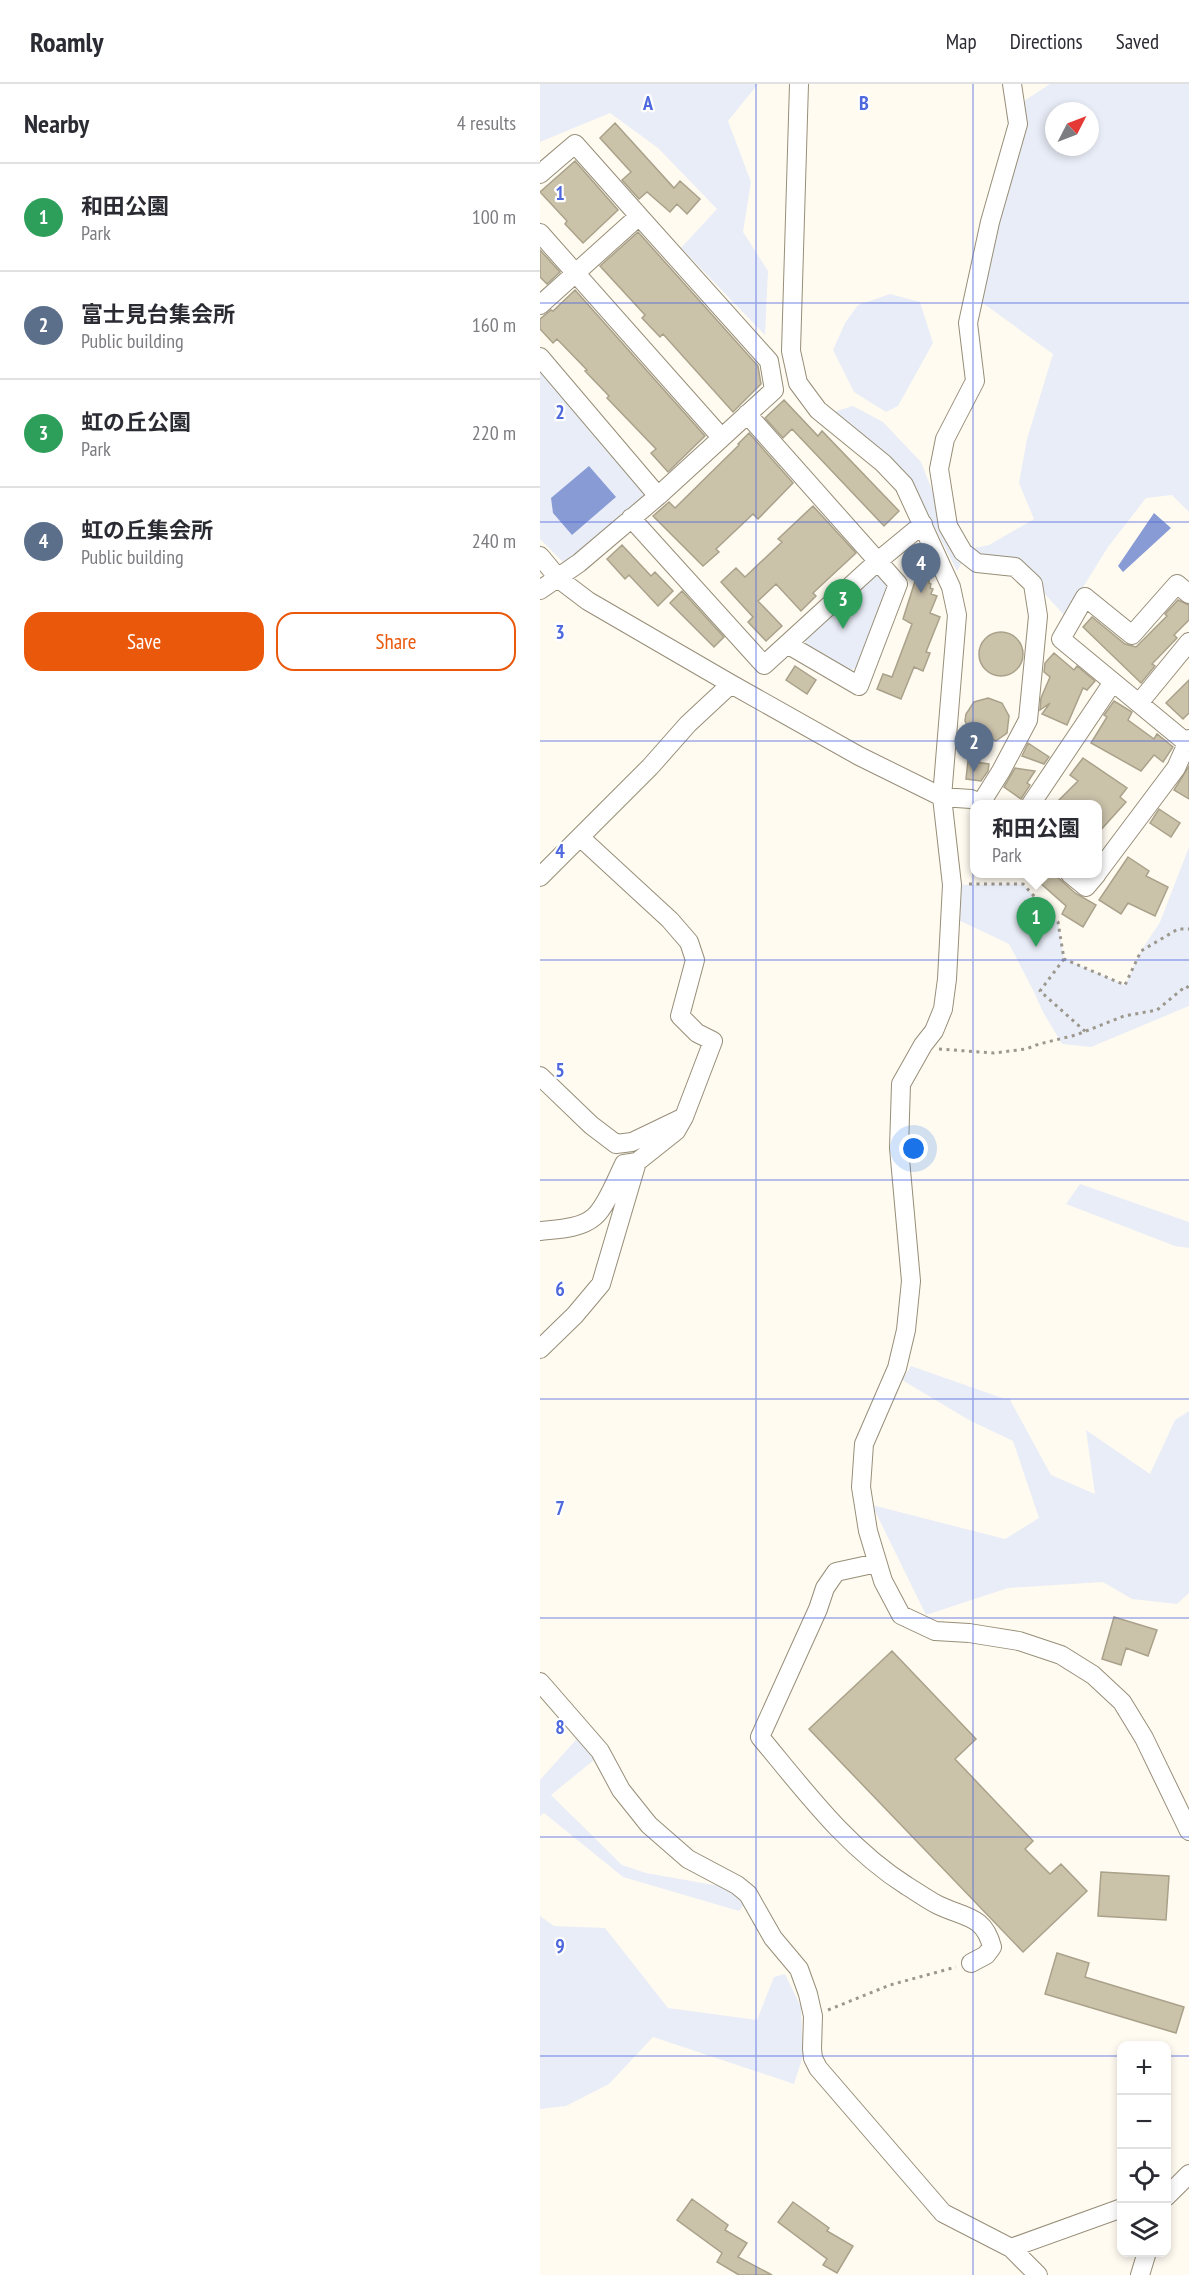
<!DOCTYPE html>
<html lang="en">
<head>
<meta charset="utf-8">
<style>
  :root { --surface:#fff; --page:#f2f2f3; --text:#2b2b33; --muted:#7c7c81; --line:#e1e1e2; --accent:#ea580c }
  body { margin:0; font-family:"PT Sans Narrow","Noto Sans JP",sans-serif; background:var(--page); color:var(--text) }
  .controls { position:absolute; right:18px; bottom:18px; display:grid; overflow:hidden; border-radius:12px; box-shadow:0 3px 9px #0003 }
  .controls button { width:54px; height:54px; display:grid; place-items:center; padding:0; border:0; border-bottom:2px solid var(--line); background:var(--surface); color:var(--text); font:30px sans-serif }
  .compass { position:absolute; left:505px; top:18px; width:54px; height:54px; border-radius:50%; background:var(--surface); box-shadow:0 3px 9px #0003; rotate:48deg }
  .you { position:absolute; left:374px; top:1065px; width:21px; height:21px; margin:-15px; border:4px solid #fff; border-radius:50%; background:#1a73e8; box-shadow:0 0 0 9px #1a73e833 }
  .badge { display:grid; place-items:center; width:39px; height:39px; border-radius:50%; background:var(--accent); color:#fff; font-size:20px; font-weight:700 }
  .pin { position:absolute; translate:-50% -50px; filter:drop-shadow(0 2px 3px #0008) }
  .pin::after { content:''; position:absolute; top:32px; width:21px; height:18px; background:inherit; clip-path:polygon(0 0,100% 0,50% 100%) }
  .popup { position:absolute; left:430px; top:716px; width:132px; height:78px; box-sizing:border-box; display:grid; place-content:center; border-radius:12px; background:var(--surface); filter:drop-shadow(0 2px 4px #0005); font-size:20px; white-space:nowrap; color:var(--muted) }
  .popup b { font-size:22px; color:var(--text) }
  .popup::after { content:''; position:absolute; left:50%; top:100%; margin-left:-12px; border:12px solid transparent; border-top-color:var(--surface) }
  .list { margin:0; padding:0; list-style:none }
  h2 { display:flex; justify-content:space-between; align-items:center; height:78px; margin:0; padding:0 24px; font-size:26px }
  h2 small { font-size:20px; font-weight:400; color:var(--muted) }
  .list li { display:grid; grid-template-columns:39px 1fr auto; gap:18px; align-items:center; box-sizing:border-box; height:108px; padding:0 24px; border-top:2px solid var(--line) }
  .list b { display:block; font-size:22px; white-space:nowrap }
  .list p { margin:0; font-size:20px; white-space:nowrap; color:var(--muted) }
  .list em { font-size:20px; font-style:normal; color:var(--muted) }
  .actions { display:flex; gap:12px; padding:18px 24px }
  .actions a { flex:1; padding:14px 0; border:2px solid var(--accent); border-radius:18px; text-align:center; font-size:21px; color:var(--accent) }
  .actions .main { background:var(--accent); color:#fff }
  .icon { flex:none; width:33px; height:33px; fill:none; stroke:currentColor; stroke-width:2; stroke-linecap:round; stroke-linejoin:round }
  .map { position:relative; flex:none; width:649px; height:2191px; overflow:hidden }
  header { display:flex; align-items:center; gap:36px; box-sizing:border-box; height:84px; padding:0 30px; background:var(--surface); border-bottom:2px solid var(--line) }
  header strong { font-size:28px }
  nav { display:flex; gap:33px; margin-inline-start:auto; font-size:21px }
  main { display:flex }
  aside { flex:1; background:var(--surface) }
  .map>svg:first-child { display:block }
</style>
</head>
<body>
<header>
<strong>Roamly</strong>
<nav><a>Map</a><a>Directions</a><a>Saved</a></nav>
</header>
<main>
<aside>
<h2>Nearby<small>4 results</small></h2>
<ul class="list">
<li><span class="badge" style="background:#2e9e5b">1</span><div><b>和田公園</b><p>Park</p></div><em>100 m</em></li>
<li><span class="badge" style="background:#5c6f8a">2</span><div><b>富士見台集会所</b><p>Public building</p></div><em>160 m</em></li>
<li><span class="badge" style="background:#2e9e5b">3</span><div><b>虹の丘公園</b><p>Park</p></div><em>220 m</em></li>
<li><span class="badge" style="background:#5c6f8a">4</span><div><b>虹の丘集会所</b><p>Public building</p></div><em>240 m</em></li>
</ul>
<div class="actions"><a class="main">Save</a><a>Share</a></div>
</aside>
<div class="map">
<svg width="649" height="2191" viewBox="0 0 649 2191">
  <rect width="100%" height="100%" fill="#fffbf1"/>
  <path fill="#e9edf7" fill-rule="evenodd" d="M0 0H218L188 37 211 98 203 148 228 187 225 251 141 164 177 125 118 64 70 29 0 58Z
    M510 0H649V428L632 411 606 414 568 463 525 532 502 507 425 466 449 461 494 435 479 399 487 355 513 270 440 217 458 138 473 93 484 17ZM514 27H550V63H514Z
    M350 210 380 218 393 259 358 322 346 328 314 308 293 266 305 239 318 221Z
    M0 283 109 409 24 479 0 455Z
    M313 322 343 338 381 378 421 480 417 487 367 389 293 328Z
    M342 491 349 504 318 582 309 588 267 564 264 552 330 493Z
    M649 763V922L551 963 522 960 503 928 493 906 469 860 410 832 412 801 483 800 518 838 524 875 585 901 601 867 620 838Z
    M540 1100 649 1138V1164L635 1162 526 1120Z
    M371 1282 465 1315 469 1314 511 1391 555 1410 546 1346 610 1390 635 1336 649 1327V1509L637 1520 592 1515 563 1498 468 1504 386 1531 332 1421 465 1455 499 1434 473 1357 429 1336 362 1296Z
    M42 1649 54 1676 11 1711 82 1781 106 1789 185 1803 210 1813 199 1827 83 1793 4 1729 0 1732V1696Z
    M0 1832 14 1842 65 1844 128 1924 217 1936 234 1893 245 1890 261 1923 263 1972 254 2000 113 1953 69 2000 26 2022 0 2025Z"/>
  <path fill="#889bd4" d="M49 382 76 413 32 451 13 429 11 414Z
    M614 429 631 444 583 488 578 482Z"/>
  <path fill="#cbc2aa" stroke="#aaa18a" stroke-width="1.5" d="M75 39 134 104 140 97 160 115 147 130 137 120 130 128 107 108 99 115 82 96 91 88 60 54Z
    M35 77 78 126 43 159 25 140 27 137 0 108Z
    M98 148 218 282 221 300 193 328 123 250 120 253 102 234 105 231 60 182Z
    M0 166 20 188 7 200 0 193Z
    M35 206 165 352 128 388 111 369 116 365 67 314 69 312 45 287 47 286 17 255 13 259 0 245V235L11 226 13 227Z
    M244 316 278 352 282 347 359 427 344 442 252 345 243 354 225 334Z
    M209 349 253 399 218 435 213 430 176 465 179 468 163 482 113 432 129 418 135 424 199 361 198 360Z
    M273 422 316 469 273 509 276 512 261 527 236 500 218 517 242 542 226 557 208 538 213 533 181 498 196 484 205 493 242 458 238 455Z
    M82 461 111 492 115 488 133 507 118 522 89 491 85 495 67 475Z
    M377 491 389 496V499L391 500 390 504 393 505 391 510 397 512 390 529 400 533 386 568 390 569 383 587 374 583 361 615 337 605 343 590 352 593 372 540 363 535Z
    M142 507 184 553 174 563 130 519Z
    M638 516 649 521V536L634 551 637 554 612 580 615 582 601 599 543 543 552 533 585 560 596 563 627 532 625 530Z
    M439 570a22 22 0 1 1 44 0a22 22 0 1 1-44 0Z
    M514 569 534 586 537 582 555 597 547 606 543 604 527 641 502 630 510 619 500 626 501 614 510 593 504 588 505 579Z
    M255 582 276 596 267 610 246 596Z
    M649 596V629L643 635 626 619Z
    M448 614 462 619 469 632 467 649 456 657 452 655 451 661 437 655 431 651 425 637 426 630 434 618Z
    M574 617 592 628 588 636 614 655 617 650 633 663 623 678 614 671 601 687 551 659 567 633 564 631Z
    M488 659 509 673 504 680 482 672Z
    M543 674 587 704 580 713 586 718 558 749V720H515L538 697 530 691Z
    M428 677 449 680 448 687 441 697 426 695Z
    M649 682V715L634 706Z
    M475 684 495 687 487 699 490 701 481 715 464 703Z
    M619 725 640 739 631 753 610 739Z
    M588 773 609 787 606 792 628 803 615 832 588 819 581 830 559 816Z
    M489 789H513L535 809 556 821 543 843 522 830 526 822Z
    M574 1533 617 1546 608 1572 586 1564 581 1581 562 1575Z
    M352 1567 436 1655 415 1675 493 1757 485 1765 510 1790 521 1780 547 1807 483 1868 269 1645Z
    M561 1788 629 1792 626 1836 558 1832Z
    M517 1869 549 1879 545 1893 644 1923 636 1949 505 1910Z
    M152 2115 188 2141 185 2146 207 2159 198 2173 232 2191H199L177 2178 182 2169 137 2136Z
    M253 2118 289 2144 287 2147 313 2162 297 2189 283 2181 287 2175 238 2138Z"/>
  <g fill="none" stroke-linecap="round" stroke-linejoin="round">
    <g stroke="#978e78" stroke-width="20">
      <path id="minor" d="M259 0 251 267 258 299 278 326 343 379 364 401 411 503 417 531 402 713 412 801 407 895 403 925 394 947 383 961 361 1000 359 1064 371 1197 366 1246 357 1284 324 1360 321 1403 328 1447 343 1497 361 1531 395 1547 429 1549 479 1557 521 1571 553 1591 582 1618 604 1654 649 1747
        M0 90 35 60 99 132
        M0 149 181 353
        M0 221 99 132 229 277 234 306 118 412 39 479 0 506
        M0 273 118 412
        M207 330 358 500 319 602 247 560
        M91 434 224 581 338 477 383 440
        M0 472 19 495 48 517 191 600 319 672 402 713 431 715 441 719 461 687 488 636 498 532 493 500 475 483 437 479 423 468 408 442 399 385 405 355 435 297 428 239 450 138 478 40 472 0
        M599 619 649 558
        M647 659 521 555 545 513 592 551 637 500 649 510
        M491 720 573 598
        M558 788 636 684 649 655
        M530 790 546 803 557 790
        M0 793 110 683 148 640 191 600
        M0 992 51 1041 76 1060 92 1058 142 1034
        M0 1147C17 1145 40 1145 54 1133 66 1123 77 1094 84 1080L97 1078 136 1047 144 1033 173 957 157 949 140 932 155 876 149 858 130 836 41 754
        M0 1265 35 1231 61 1200 97 1078
        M337 1479 296 1488 285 1504 278 1525 220 1653C265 1707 307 1764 367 1802 377 1808 388 1816 398 1821 425 1834 444 1831 452 1863L446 1871 431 1879
        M0 1598 60 1667 81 1706 109 1741 148 1775 197 1801 208 1810 233 1854 259 1885 268 1910 273 1932 272 1965 273 1974 278 1984 403 2129 471 2164 498 2191
        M626 2113 649 2090
        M471 2164 582 2124
        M600 2191 607 2168"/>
    </g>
    <path stroke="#9c988e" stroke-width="3" stroke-dasharray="3 4.5" stroke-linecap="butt" d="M429 800H483L518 838 524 875 585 901 601 867 638 845H649
      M524 875 500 907 546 948
      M399 965 454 969 486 965 499 960 536 951 584 932 617 926 646 902 649 904
      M288 1926 350 1901 416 1883"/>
    <use href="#minor" stroke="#fff" stroke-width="18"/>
  </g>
  <path fill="none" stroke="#4e68dd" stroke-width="1.5" stroke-opacity="0.55" d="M216 0V2191M433 0V2191M0 219H649M0 438H649M0 657H649M0 876H649M0 1096H649M0 1315H649M0 1534H649M0 1753H649M0 1972H582M626 1972H649"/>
  <g font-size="20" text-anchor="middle" font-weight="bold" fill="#4e68dd" stroke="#fff" stroke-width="4.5" stroke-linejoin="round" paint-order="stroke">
    <text x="108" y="26">A</text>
    <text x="324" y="26">B</text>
    <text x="20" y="116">1</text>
    <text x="20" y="335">2</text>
    <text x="20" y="555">3</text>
    <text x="20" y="774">4</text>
    <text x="20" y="993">5</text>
    <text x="20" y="1212">6</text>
    <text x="20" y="1431">7</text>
    <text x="20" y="1650">8</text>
    <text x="20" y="1869">9</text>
  </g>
</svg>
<div class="controls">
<button>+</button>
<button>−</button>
<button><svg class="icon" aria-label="locate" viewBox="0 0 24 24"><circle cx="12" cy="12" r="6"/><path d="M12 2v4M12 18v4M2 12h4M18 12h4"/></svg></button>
<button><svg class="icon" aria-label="layers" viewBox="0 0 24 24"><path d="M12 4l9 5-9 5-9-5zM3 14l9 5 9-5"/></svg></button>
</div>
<svg class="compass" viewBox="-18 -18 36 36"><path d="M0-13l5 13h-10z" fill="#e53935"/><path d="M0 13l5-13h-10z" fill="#7c7c81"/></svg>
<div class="you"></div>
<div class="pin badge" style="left:496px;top:863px;background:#2e9e5b">1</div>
<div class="popup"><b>和田公園</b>Park</div>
<div class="pin badge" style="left:434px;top:688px;background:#5c6f8a">2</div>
<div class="pin badge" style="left:303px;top:545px;background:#2e9e5b">3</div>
<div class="pin badge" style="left:381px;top:509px;background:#5c6f8a">4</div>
</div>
</main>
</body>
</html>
